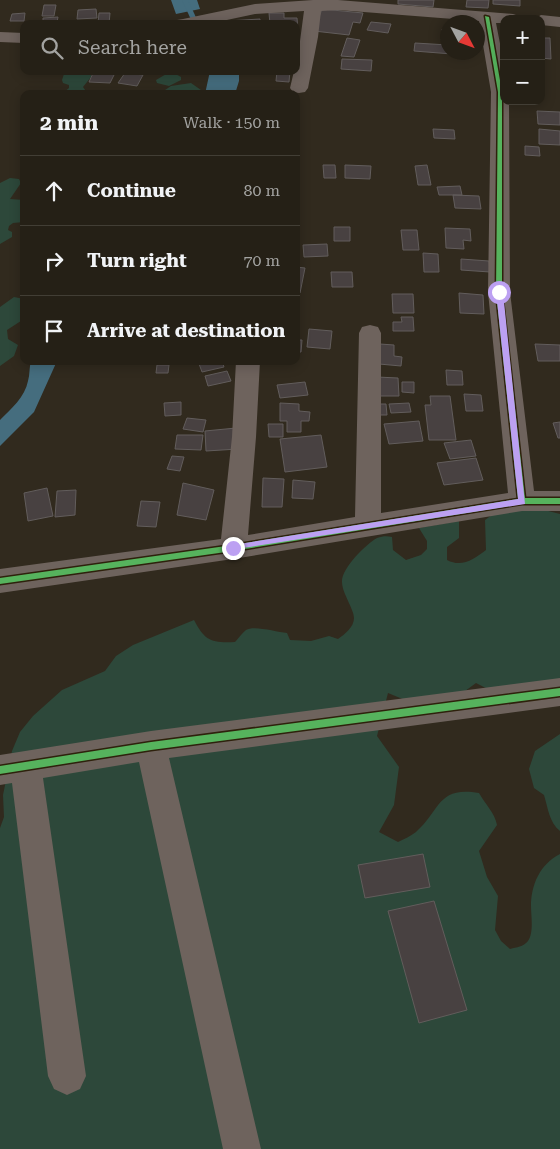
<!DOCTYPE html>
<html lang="en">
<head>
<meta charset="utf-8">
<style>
  :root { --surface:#252016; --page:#2d281f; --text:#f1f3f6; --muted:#a3a3a1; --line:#423e35 }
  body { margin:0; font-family:"Roboto Serif",serif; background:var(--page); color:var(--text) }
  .controls { position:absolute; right:15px; top:15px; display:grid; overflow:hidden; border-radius:10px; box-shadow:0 2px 12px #0003 }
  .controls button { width:45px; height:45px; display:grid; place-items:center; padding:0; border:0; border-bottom:1px solid var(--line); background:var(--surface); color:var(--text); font:25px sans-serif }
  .compass { position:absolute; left:440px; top:15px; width:45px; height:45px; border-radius:50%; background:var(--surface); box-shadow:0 2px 12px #0003; rotate:131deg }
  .stop { position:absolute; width:15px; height:15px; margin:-11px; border:4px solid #bca0f2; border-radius:50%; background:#fff }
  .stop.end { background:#bca0f2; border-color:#fff; box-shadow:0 1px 5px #0008 }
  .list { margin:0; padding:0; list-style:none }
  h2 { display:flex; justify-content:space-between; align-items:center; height:65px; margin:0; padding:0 20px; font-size:21px }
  h2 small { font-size:16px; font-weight:400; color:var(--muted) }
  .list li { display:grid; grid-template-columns:32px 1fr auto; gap:15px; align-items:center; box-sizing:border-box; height:70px; padding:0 20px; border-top:1px solid var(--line) }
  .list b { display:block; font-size:19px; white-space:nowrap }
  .list em { font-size:16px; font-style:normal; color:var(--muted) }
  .icon { flex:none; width:28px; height:28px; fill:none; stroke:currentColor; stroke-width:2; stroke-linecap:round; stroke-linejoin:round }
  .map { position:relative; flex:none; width:560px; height:1149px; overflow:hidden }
  .search { position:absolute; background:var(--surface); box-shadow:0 2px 12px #0003; left:20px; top:20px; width:280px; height:55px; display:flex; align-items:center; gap:12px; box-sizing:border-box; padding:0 18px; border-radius:10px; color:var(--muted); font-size:19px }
  .panel { position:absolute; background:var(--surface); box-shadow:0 2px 12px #0003; left:20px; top:90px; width:280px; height:275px; border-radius:10px }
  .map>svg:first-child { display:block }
</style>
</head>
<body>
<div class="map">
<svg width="560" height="1149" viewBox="0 0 560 1149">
  <rect width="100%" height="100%" fill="#312a1e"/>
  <path fill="#2d483a" d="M65 71H91V77L83 87 88 94H56L64 92 69 88V85L63 83 62 80Z
    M168 73H174L181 77V80L169 86 157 83 156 80Z
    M191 83 201 90 199 94H159L171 86Z
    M10 178 19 179 21 183 10 199 24 200V222L13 223 9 226 8 230 12 232V237L0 244V183Z
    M14 297 24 299V319L7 330 8 339 18 345 14 356 0 366V307Z
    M517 503 560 514V703L511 701 476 683 457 697 422 707 388 693 377 736 399 767 394 805 379 832 398 842C404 839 411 836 416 832 441 810 437 786 479 793 485 804 495 813 497 825L479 851 487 877 498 896 495 930 501 941 510 949C517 947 523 947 528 941 534 932 531 916 531 906 531 885 540 864 560 854V1149H0V828L4 817 3 795 12 751 20 732 33 716 62 690 105 671 116 656 133 645 194 620C205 641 211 643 235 642 238 639 242 633 246 630 254 625 276 632 287 633L290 640 311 641 329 636 338 639C345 634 354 627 354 618 354 609 342 593 342 582 341 569 366 544 377 538 383 536 387 536 392 537L393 550 406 560 421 555 427 549V541L419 528 459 521V538L447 547V560C462 568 474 559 486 550L485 520 499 510Z
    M560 734V831C549 822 548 808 544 795L534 788 529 769 535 751Z"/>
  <path fill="#456d7e" d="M171 0H197L200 9 176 14Z
    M210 71H239V81L235 94H205Z
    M31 361H57L34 412 0 446V420C11 409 25 397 28 381 30 374 29 368 31 361Z"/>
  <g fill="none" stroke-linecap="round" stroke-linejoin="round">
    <path fill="#456d7e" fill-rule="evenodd" d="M182 0H188L199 24H193Z"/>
  </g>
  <path fill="#484141" stroke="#625d5c" d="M398 0H434L433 7 398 4Z
    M467 0H489L488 8 466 7Z
    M493 0H520V6L493 4Z
    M44 5H56L54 16H42Z
    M96 9 97 18 77 19 78 10Z
    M322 9 363 13 360 23 353 22 349 35 314 31Z
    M25 13 24 21H10L12 14Z
    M99 13H110L109 24H98Z
    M269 13H284V18H297L298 30 296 24H270Z
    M58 17 57 22 43 23V18Z
    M260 19V24H227V21Z
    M371 22 391 24 388 33 367 30Z
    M442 29 448 30V41L441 40Z
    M347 38 360 40 354 57 341 56Z
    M541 38H550L551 59 541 58Z
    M415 43 448 45V52H453L452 54 414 51Z
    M342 59 372 60 371 71 341 69Z
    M94 71H116L110 83 89 82Z
    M277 71H290L289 82 276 81Z
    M125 73 143 75 137 86 118 83Z
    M537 111 560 112V125L538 124Z
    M433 129 454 130 455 139 434 138Z
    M539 129 560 131V145L539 144Z
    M525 146 539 147 540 156 525 155Z
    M323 165H335L336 178H324Z
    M345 165 371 166 370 179 345 178Z
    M427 165 431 185H418L415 166Z
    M460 186 462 195H439L437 187Z
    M453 195 479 196 481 209 455 208Z
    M334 227H350V241H334Z
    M445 228 470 229 471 241 463 240 464 249 446 248Z
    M401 230H417L419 250H403Z
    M327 244 328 256 304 257 303 245Z
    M423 253 438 254 439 272H424Z
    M461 259 489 261 490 272 461 270Z
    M296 267 305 268 300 293H296Z
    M331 272H352L353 287H332Z
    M459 293 483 295 484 314 460 313Z
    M392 294H413L414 313H393Z
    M401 317H413L414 331H393V322H402Z
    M309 329 332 331 330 349 307 347Z
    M296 340H302L301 352H296Z
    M380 344 394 345V356L402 357 401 366 379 364Z
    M535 344 560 345V361H538Z
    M198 361H222L224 367 202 372Z
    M157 365H169L168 373H156Z
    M446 370 462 371 463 385H447Z
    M227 371 231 381 208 386 205 376Z
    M377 377 398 378 399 396H378Z
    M305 382 308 395 280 398 277 385Z
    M402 382H414V393L402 392Z
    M464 394 481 395 483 411H466Z
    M430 396H450L456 440H429L425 405H431Z
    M181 402V415L165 416 164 403Z
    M280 403 299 404V411L310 412 309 421H301V432H287V421H280Z
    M409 403 411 412 391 413 389 404Z
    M376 404H386L387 415H377Z
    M187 418 206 420 203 432 183 429Z
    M419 421 423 441 389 444 384 424Z
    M560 422V438H558L553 423Z
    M268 424H283V437H269Z
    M236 428 238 449 206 451 205 431Z
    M177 435H203L201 450 175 449Z
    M321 435 327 467 285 472 280 439Z
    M471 440 476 456 450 459 444 443Z
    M172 456 184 457 180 471 167 469Z
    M476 458 483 480 444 485 437 463Z
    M263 478 284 479 282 507H262Z
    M293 480 315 482 313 499 292 498Z
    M183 483 214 490 206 520 177 515Z
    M47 488 53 516 28 521 24 493Z
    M76 490 75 515 55 517 57 491Z
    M141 501 160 502 156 527 137 526Z
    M423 854 430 887 365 898 358 865Z
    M434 901 467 1010 419 1023 388 911Z"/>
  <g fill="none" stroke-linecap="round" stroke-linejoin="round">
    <path fill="#6e635d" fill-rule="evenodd" d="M313 0H338L513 14 519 16 521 19H504V23H496L504 64V101H509L510 292 534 491H560V511H522L233 559 0 593V569L221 539 232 437 236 361H260L256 437 248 535 355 517 359 333 362 327 370 325 378 327 381 333V513L508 493 488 292 491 92 479 21 338 10 321 11 318 37 308 88 305 92 299 93 293 92 290 88 294 71H296L304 11 255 14 208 24H175L177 20 183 19 255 4Z
      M541 15 560 17V27L541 25V19H534Z
      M0 32 24 33V43L0 42Z
      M560 678V706L169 758 261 1149H223L139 762 43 778 86 1076 80 1089 67 1095 54 1089 48 1076 12 783 0 785V755L151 731Z"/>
    <g stroke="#2e210c" stroke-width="3">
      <path id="cycleway" d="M485 16 489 17 502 92V292L525 498H560V504H522L233 551 0 584V578L233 545 518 499 496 292 498 92Z
        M560 688V696L151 750 0 774V766L151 742Z"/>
    </g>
    <use href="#cycleway" fill="#56b35d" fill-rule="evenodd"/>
  </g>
  <path fill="#bca0f2" d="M499 290 503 292 525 504 230 550V546L233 545 518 499 496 292Z"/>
</svg>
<div class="controls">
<button>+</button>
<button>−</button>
</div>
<svg class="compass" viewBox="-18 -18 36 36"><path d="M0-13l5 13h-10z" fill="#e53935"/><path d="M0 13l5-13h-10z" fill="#a3a3a1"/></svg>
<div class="stop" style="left:499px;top:292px"></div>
<div class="stop end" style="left:233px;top:548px"></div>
<div class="search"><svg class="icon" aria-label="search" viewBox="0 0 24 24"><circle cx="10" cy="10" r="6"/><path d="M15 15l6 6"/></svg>Search here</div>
<section class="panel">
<h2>2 min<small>Walk · 150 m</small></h2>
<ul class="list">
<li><svg class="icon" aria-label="ahead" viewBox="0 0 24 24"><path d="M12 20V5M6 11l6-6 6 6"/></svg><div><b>Continue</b></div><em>80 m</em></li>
<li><svg class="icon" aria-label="right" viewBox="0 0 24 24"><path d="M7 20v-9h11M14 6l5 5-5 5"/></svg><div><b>Turn right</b></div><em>70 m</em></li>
<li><svg class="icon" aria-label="arrive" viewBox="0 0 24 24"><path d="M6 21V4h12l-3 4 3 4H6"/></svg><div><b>Arrive at destination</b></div></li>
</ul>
</section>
</div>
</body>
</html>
